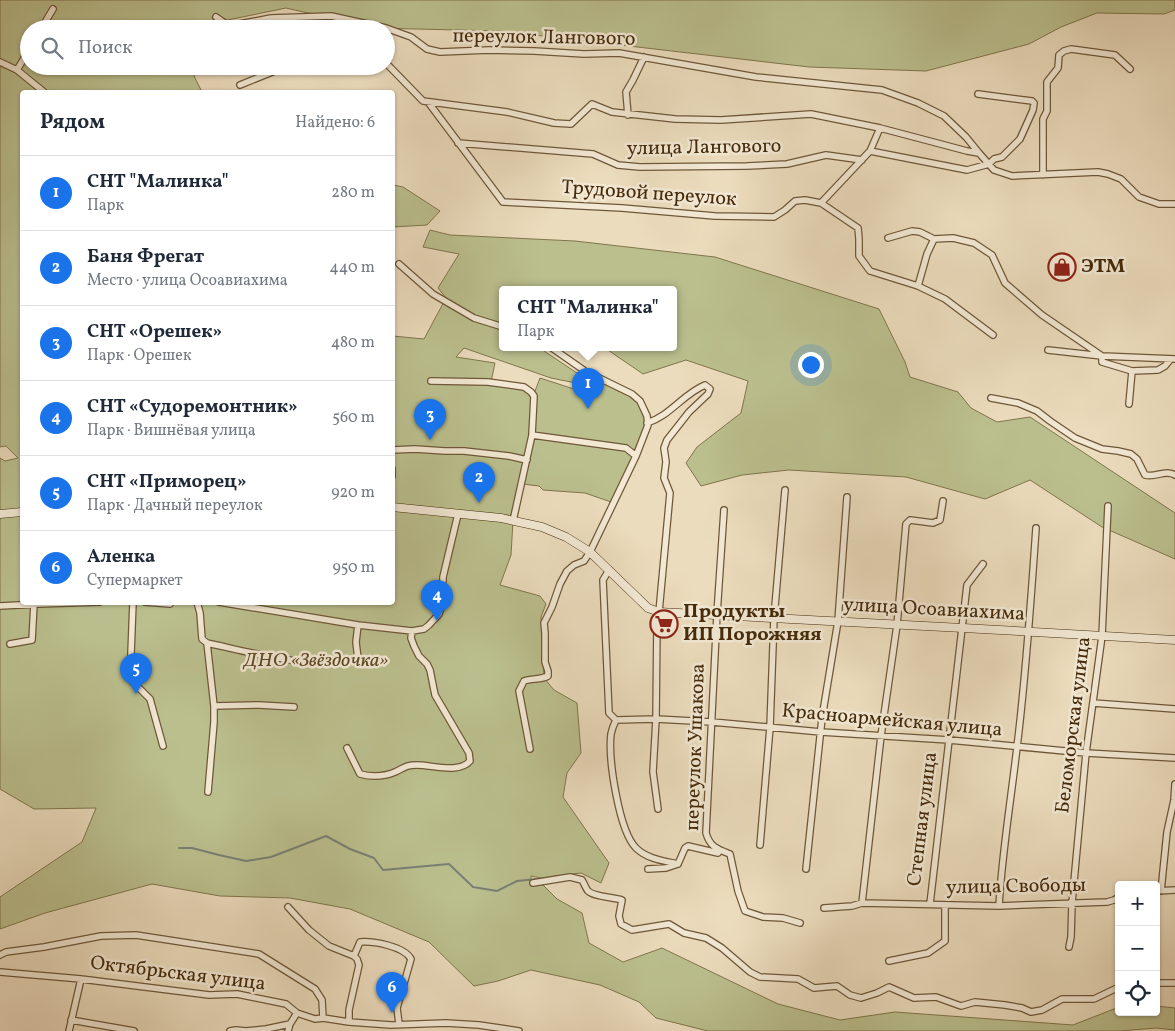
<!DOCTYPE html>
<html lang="ru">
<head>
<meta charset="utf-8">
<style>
  :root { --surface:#fff; --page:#f6f6f7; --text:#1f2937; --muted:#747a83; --line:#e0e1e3; --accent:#1a73e8 }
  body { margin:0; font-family:Vollkorn,serif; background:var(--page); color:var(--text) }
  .controls { position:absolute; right:15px; bottom:15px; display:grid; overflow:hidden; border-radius:5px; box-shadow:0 1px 4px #0004 }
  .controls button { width:45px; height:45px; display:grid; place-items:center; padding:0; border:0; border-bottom:1px solid var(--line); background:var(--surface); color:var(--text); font:25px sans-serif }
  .you { position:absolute; left:810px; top:364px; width:18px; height:18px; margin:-12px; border:4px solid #fff; border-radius:50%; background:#1a73e8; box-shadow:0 0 0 8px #1a73e833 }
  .badge { display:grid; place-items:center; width:32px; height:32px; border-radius:50%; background:var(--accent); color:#fff; font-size:16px; font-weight:700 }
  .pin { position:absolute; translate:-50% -41px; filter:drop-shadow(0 1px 2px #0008) }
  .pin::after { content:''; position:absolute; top:26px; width:18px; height:15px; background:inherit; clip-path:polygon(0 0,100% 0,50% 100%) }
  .popup { position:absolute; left:499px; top:286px; width:178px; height:65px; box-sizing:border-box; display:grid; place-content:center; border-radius:5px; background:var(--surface); filter:drop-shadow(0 1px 4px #0005); font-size:16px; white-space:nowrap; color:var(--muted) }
  .popup b { font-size:19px; color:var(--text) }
  .popup::after { content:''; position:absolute; left:50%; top:100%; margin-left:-10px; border:10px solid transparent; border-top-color:var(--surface) }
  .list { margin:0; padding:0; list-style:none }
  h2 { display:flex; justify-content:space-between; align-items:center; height:65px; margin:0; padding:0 20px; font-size:21px }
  h2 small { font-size:16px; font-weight:400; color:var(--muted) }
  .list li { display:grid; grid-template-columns:32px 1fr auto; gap:15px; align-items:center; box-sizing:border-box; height:75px; padding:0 20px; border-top:1px solid var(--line) }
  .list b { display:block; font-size:19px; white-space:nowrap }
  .list p { margin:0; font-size:16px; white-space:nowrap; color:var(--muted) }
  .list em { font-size:16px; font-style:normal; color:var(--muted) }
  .icon { flex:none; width:28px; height:28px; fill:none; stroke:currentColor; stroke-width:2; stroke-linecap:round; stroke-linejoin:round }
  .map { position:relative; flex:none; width:1175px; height:1031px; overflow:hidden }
  .search { position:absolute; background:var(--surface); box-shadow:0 1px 4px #0004; left:20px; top:20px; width:375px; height:55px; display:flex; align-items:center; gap:12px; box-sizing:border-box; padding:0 18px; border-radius:28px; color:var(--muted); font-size:19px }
  .panel { position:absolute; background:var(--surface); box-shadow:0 1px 4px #0004; left:20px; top:90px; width:375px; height:515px; border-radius:5px }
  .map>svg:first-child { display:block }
</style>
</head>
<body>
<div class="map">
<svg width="1175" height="1031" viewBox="0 0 1175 1031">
  <rect width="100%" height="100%" fill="#ebdcbd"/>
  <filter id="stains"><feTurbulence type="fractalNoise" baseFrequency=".004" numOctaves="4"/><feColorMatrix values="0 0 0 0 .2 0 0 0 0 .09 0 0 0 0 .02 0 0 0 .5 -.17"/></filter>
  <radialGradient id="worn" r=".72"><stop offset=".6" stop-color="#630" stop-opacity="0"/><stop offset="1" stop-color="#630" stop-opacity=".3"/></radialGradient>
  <path fill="#bbbf8e" stroke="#80754c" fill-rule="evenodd" d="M0 0H1175V10L1164 14 1097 13 1061 27 1029 44 926 71 809 67 500 31 374 28 286 8 218 22 215 29H29V66H197L194 76 202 92H22V602H392L393 336 424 339 446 298 438 288 459 254 423 247 430 230 450 235 575 241 715 257 879 309 905 362 910 377 958 392 971 408 997 422 1030 417 1175 513V559L1102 527 1030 480 985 499 906 477 789 470 742 475 701 486 686 463 697 447 741 413 748 381 686 360 643 374 605 348H673V290H503V348H545L544 351 583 377 585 371 640 401 648 425 614 503 585 493 543 490 539 486 522 484 513 521 511 555 500 585 540 596 546 604 541 617 544 678 554 690 577 703 581 753 567 773 563 797 609 863 601 883 581 873 541 878 531 876V884L543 885 557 899 582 913 589 943 623 962 662 948 778 1004 840 1020 895 1012 1073 1025 1119 1007V1012H1156V1006L1175 1008V1030L1156 1028 1120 1031H708L656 1018 639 1002 600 985 531 970 498 981 474 986 429 942 350 909 290 898 220 896 152 884 45 913 0 929V897L82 842 96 808 34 809 0 789V458L5 461 18 458 6 446 0 447ZM464 348 551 378 581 384 580 391 540 378 535 391 531 392 513 386 491 382 495 363 456 357Z
    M393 185 403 187 440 211 427 225 393 227Z"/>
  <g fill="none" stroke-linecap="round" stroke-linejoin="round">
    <path stroke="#798074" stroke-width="2" d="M179 848H192L219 855 246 861 271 857 326 836 350 849 374 858 383 870 449 864 473 887 497 891 517 881 536 879"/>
    <g stroke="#6e5738" stroke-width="8">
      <path id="street" d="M216 17 229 26 271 18 331 16 386 28 411 37 427 49 440 52 489 50 534 51 584 54 619 53 756 77 882 90 918 103 944 116 966 137 979 153
        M41 29 53 9
        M0 62 17 70 44 92
        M386 63 423 101 507 112 554 123 571 124 592 104 612 112 675 119 721 120 811 114 880 128 967 151 979 153 994 170 1012 176 1098 172 1108 174 1121 179 1139 197 1159 204H1175
        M17 70 29 50
        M240 85 287 66
        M428 102 503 202 622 208 715 216 774 217 785 210 795 201 805 200 821 203 858 228 859 239V256L870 271 918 286 945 299 993 335
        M628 115 626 92 633 80 644 57
        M458 143 593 154 618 165 640 167 747 166 787 164 826 155 862 160
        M870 151 967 170 989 164 994 159 1002 157 1020 139 1033 110 1034 103 1032 101 978 94
        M1043 175V119L1047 111V82L1058 68 1059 55 1064 51 1071 49 1115 55 1130 69
        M821 203 870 151 880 128
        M888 238 912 231 920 232 934 239 953 238 974 243 992 255 1005 283 1042 315 1102 356 1175 359
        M399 264 433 294 474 318 503 327
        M918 286 927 254 934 239
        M1048 350 1102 356V362L1132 371 1158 370 1165 366 1170 360
        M431 381 488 382 524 387 531 392 534 396 532 435 513 521
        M991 398 1018 403 1037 411 1050 421 1075 438 1102 449 1118 451 1131 454 1137 459 1145 475C1156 478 1165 469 1175 475
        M1129 404 1132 371
        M647 423C670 416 683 394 705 385L710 389 708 394 689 412 667 440 664 448 666 462 664 478 670 493 659 612 657 622 656 719 653 772 658 809
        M532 435 626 448 636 456
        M392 450 415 449 445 451H464L509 456 527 460
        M392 469V476
        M724 510 717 614 706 833C710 847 717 849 730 854L738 891 745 911 763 917 783 918 800 923
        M609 570 603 580 609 713 616 720 656 719 712 722 821 732 949 740 1086 753 1175 758
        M133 602 130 679 150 699 163 746
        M145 602 170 604 171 602
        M197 602 200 613 202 639 207 643 214 706V722L208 792
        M219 602 358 625 412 631 424 629 429 625 439 614 442 605 443 577 458 514
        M0 606 38 604 100 602
        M207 643C244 651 281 661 319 663 332 663 345 661 358 659L356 642 358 625
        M10 644 32 640 34 604
        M1093 703 1175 709
        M214 706 259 705 294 707
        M616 720C614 724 612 729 611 734 608 759 619 831 636 848 647 859 664 861 678 864
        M347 748 360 774C371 777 383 777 395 772 404 768 405 765 417 765 432 765 459 774 470 761L469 753 435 695 430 670 427 664 419 656 414 646 411 638 412 631
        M530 749 519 691 524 681C532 678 541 680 548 676V671L545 662V633L544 623 552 607 560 584 567 571 574 565 584 561 590 552 636 456 648 425 647 416 640 401 632 394 585 371 552 348
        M760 845 770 727 774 618 785 490
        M648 869 666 868 678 864 685 848 688 846 718 853 720 850
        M806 869 822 718 838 621 847 497
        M533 883 570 877 582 880C584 883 586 889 588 891 594 897 613 897 622 900L619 916 621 924 632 930 669 924 684 933 706 938 722 948 750 972 760 977 798 979 814 988 837 986 850 995 861 998 877 993 889 987 914 998 936 997 961 1006 975 1002 1005 1005 1022 1008 1031 1012 1042 1010 1062 999H1094L1119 987
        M1156 891 1175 890
        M1161 891 1167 832 1174 800 1175 784
        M862 903 881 736 897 625 906 524 910 520 933 523 940 520 943 501
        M930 904 967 585 983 564
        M999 906C1002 853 1011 800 1017 747 1026 675 1031 601 1036 528
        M288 907 309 930 329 946 354 956
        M824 908 852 906 862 903 999 906 1107 902 1114 900 1119 897
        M1069 947 1071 937 1072 903 1086 753 1102 636 1108 506
        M0 955 6 952 44 947 101 936 136 935 259 954 315 989 322 1000 323 1018
        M354 956 360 942C373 941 404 946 411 959L397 1008 399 1024
        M889 961 928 953 945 941V905
        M0 972 81 979 209 995 237 994 286 1004 297 1013 315 1019 323 1018 349 1022 391 1025 446 1023 479 1025 519 1031
        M1156 983H1175
        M71 1020 134 1031
        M349 1022V1010L359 965 357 959 354 956
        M69 1031 81 979
        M230 1031 236 1030 246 1031 266 1029 290 1024
        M288 1031 290 1024 297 1013"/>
    </g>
    <g stroke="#452b0b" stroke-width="9">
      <path id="secondary" d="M392 507 501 518 542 527 566 537 590 552 648 608 659 612 963 628 1175 640
        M0 514 22 512"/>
    </g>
    <use href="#street" stroke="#f2e8d4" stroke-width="5.5"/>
    <use href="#secondary" stroke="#f2e8d4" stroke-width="8"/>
  </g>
  <defs>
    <g id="shop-ring" transform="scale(1.4375)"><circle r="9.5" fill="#f2e8d4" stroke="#8f2418" stroke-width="1.5"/><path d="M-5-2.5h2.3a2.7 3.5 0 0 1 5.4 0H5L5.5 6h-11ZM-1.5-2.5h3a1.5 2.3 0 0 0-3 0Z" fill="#8f2418"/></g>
    <g id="supermarket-ring" transform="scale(1.4375)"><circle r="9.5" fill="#f2e8d4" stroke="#8f2418" stroke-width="1.5"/><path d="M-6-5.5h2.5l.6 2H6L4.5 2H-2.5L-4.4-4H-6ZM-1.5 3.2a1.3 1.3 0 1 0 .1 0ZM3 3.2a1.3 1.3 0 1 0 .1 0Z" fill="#8f2418"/></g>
  </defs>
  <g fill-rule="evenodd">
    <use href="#shop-ring" x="1062" y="267"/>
    <use href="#supermarket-ring" x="664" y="624"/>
  </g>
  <g text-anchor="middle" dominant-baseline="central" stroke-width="5" stroke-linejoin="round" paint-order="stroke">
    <g font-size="20" fill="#452b0b" stroke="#f2e8d4">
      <text transform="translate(544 38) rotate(1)">переулок Лангового</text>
      <text transform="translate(704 148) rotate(-1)">улица Лангового</text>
      <text transform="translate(649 194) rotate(4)">Трудовой переулок</text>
      <text transform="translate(934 610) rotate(3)">улица Осоавиахима</text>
      <text transform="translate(892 721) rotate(5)">Красноармейская улица</text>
      <text transform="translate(1074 725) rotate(-83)">Беломорская улица</text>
      <text transform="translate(696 747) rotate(-88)">переулок Ушакова</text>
      <text transform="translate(923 819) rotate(-83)">Степная улица</text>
      <text transform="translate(1016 887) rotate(-1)">улица Свободы</text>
      <text transform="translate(178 974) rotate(7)">Октябрьская улица</text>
    </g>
    <g font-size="20" font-weight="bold" fill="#452b0b" stroke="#f2e8d4" text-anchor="start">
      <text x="1081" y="267">ЭТМ</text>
      <text x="683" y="612">Продукты<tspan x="683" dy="23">ИП Порожняя</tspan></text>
    </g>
    <g font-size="20" font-style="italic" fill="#5d4925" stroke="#f2e8d4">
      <text x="316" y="661">ДНО «Звёздочка»</text>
    </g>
  </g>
  <rect width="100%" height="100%" filter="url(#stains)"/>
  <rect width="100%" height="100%" fill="url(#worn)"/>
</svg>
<div class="controls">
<button>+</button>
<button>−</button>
<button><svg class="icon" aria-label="locate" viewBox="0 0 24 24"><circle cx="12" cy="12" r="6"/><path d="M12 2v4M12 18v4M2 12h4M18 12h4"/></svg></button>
</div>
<div class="you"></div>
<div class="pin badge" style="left:588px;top:409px">1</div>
<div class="popup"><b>СНТ &quot;Малинка&quot;</b>Парк</div>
<div class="pin badge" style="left:479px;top:503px">2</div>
<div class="pin badge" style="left:430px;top:440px">3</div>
<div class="pin badge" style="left:437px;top:621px">4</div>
<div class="pin badge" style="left:136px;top:694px">5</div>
<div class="pin badge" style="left:392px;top:1013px">6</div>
<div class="search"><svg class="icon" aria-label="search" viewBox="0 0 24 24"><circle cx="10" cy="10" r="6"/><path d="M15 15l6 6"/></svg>Поиск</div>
<section class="panel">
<h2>Рядом<small>Найдено: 6</small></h2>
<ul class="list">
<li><span class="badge">1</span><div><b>СНТ &quot;Малинка&quot;</b><p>Парк</p></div><em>280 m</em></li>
<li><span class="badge">2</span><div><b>Баня Фрегат</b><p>Место · улица Осоавиахима</p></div><em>440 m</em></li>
<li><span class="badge">3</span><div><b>СНТ «Орешек»</b><p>Парк · Орешек</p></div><em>480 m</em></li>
<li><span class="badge">4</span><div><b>СНТ «Судоремонтник»</b><p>Парк · Вишнёвая улица</p></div><em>560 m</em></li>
<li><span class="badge">5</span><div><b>СНТ «Приморец»</b><p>Парк · Дачный переулок</p></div><em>920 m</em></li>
<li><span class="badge">6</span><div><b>Аленка</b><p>Супермаркет</p></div><em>950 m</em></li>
</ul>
</section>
</div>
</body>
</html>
